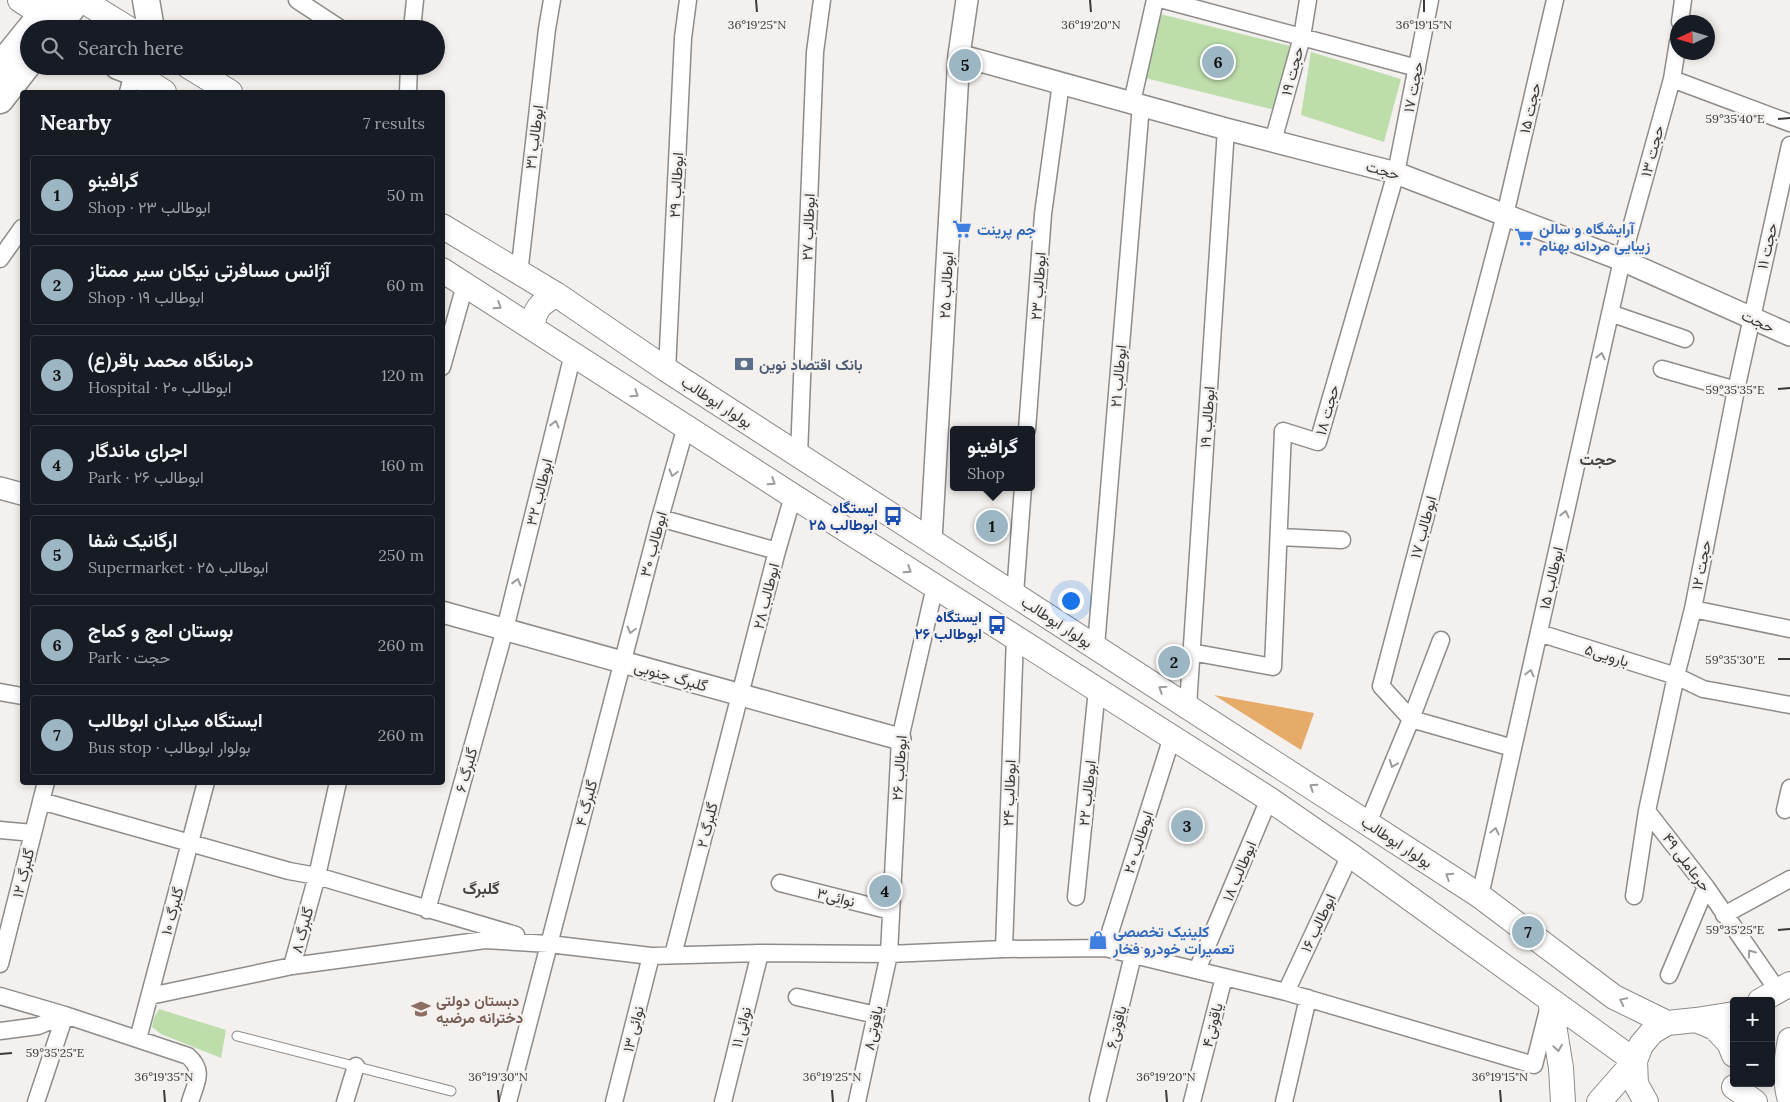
<!DOCTYPE html>
<html lang="en">
<head>
<meta charset="utf-8">
<style>
  :root { --surface:#171b24; --page:#20242c; --text:#f1f3f6; --muted:#9ea1a6; --line:#363941; --accent:#9cb6c4 }
  body { margin:0; font-family:Lora,Vazirmatn,serif; background:var(--page); color:var(--text) }
  .controls { position:absolute; right:15px; bottom:15px; display:grid; overflow:hidden; border-radius:5px; box-shadow:0 2px 8px #0003 }
  .controls button { width:45px; height:45px; display:grid; place-items:center; padding:0; border:0; border-bottom:1px solid var(--line); background:var(--surface); color:var(--text); font:25px sans-serif }
  .compass { position:absolute; left:1670px; top:15px; width:45px; height:45px; border-radius:50%; background:var(--surface); box-shadow:0 2px 8px #0003; rotate:266deg }
  .you { position:absolute; left:1070px; top:600px; width:18px; height:18px; margin:-12px; border:4px solid #fff; border-radius:50%; background:#1a73e8; box-shadow:0 0 0 8px #1a73e833 }
  .badge { display:grid; place-items:center; width:32px; height:32px; border-radius:50%; background:var(--accent); color:#111; font-size:16px; font-weight:700 }
  .pin { position:absolute; translate:-50% -50%; border:2px solid #fff; box-shadow:0 1px 5px #0006 }
  .popup { position:absolute; left:950px; top:426px; width:85px; height:65px; box-sizing:border-box; display:grid; place-content:center; border-radius:5px; background:var(--surface); filter:drop-shadow(0 1px 4px #0005); font-size:16px; white-space:nowrap; color:var(--muted) }
  .popup b { font-size:19px; color:var(--text) }
  .popup::after { content:''; position:absolute; left:50%; top:100%; margin-left:-10px; border:10px solid transparent; border-top-color:var(--surface) }
  .list { margin:0; padding:0; list-style:none }
  h2 { display:flex; justify-content:space-between; align-items:center; height:65px; margin:0; padding:0 20px; font-size:21px }
  h2 small { font-size:16px; font-weight:400; color:var(--muted) }
  .list li { display:grid; grid-template-columns:32px 1fr auto; gap:15px; align-items:center; box-sizing:border-box; height:80px; margin:0 10px 10px; padding:0 10px; border:1px solid var(--line); border-radius:5px }
  .list b { display:block; font-size:19px; white-space:nowrap }
  .list p { margin:0; font-size:16px; white-space:nowrap; color:var(--muted) }
  .list em { font-size:16px; font-style:normal; color:var(--muted) }
  .icon { flex:none; width:28px; height:28px; fill:none; stroke:currentColor; stroke-width:2; stroke-linecap:round; stroke-linejoin:round }
  .map { position:relative; flex:none; width:1790px; height:1102px; overflow:hidden }
  .search { position:absolute; background:var(--surface); box-shadow:0 2px 8px #0003; left:20px; top:20px; width:425px; height:55px; display:flex; align-items:center; gap:12px; box-sizing:border-box; padding:0 18px; border-radius:28px; color:var(--muted); font-size:19px }
  .panel { position:absolute; background:var(--surface); box-shadow:0 2px 8px #0003; left:20px; top:90px; width:425px; height:695px; border-radius:5px }
  .map>svg:first-child { display:block }
</style>
</head>
<body>
<div class="map">
<svg width="1790" height="1102" viewBox="0 0 1790 1102">
  <rect width="100%" height="100%" fill="#f3f0ee"/>
  <path fill="#bddeaa" d="M1160 14 1290 46 1275 110 1145 78Z
    M1311 52 1401 79 1384 142 1301 115Z
    M159 1009 226 1030 221 1058 161 1034 152 1027 154 1018Z"/>
  <path fill="#e6ab69" d="M1214 695 1314 713 1301 750Z"/>
  <g fill="none" stroke-linecap="round" stroke-linejoin="round">
    <g stroke="#8e8b89" stroke-width="11">
      <path id="service" d="M237 1036 451 1091"/>
    </g>
    <g stroke="#8e8b89" stroke-width="19">
      <path id="minor" d="M297 0 341 29
        M1164 0 1417 68
        M1680 22 1683 0
        M412 29 415 0
        M1672 79 1790 123
        M128 92 133 73
        M408 92 409 66
        M1132 102 1155 0
        M1273 141 1302 37 1308 0
        M0 259 22 228
        M519 274 547 29 552 0
        M1610 313 1685 339
        M442 367 465 285
        M1662 369 1736 390
        M667 370 683 38 688 0
        M1027 430 1043 214 1061 83
        M799 455 815 52 822 0
        M660 518 777 551
        M1279 537 1342 540
        M1015 594 1023 487
        M1693 609 1790 629
        M1539 633 1676 676 1703 689 1790 705
        M1096 646 1141 105
        M1191 652 1273 667 1283 431 1318 442 1396 173 1430 0
        M0 692 22 696
        M1188 706 1226 129
        M1411 719 1381 686 1505 215 1555 0
        M1411 719 1513 748
        M41 801 289 871 317 876 516 935
        M1785 810 1790 788
        M1647 811 1706 887 1778 991
        M1368 823 1411 719 1441 640
        M0 830 33 833
        M780 883 891 911
        M1480 896 1622 260 1672 79 1678 42
        M1634 896 1647 811 1676 676 1693 609 1736 390 1790 145
        M1076 897 1097 689
        M427 910 505 629 573 354
        M1724 915 1790 879
        M1105 948 1172 737
        M1004 949 1015 636
        M673 955 777 551 793 496
        M0 964 46 782
        M292 966 485 940 549 944 651 956 760 953 889 954 1004 949 1105 948 1286 992 1534 1065 1548 1010
        M1197 970 1269 799
        M1669 975 1706 887
        M1286 992 1350 855
        M0 996 65 1015 188 1056C205 1071 196 1082 190 1102
        M150 996 292 966 317 876 338 782
        M797 997 876 1015
        M0 1031 38 1026 65 1015
        M138 1039 206 782
        M1098 1099 1133 955
        M36 1102 65 1015
        M345 1102 356 1066
        M508 1102 660 518 686 426
        M614 1102 651 956
        M723 1102 760 953
        M857 1102 889 954 900 739 935 586
        M1192 1102 1224 977
        M1284 1102 1308 998"/>
    </g>
    <g stroke="#8e8b89" stroke-width="24">
      <path id="tertiary" d="M959 55 1226 129 1396 173 1622 260 1790 335
        M0 488 22 494
        M931 540 959 55 967 0
        M442 612 900 739"/>
    </g>
    <g stroke="#8e8b89" stroke-width="26">
      <path id="secondary" d="M20 0 57 24
        M82 0 129 29
        M123 66 164 92
        M188 66 230 92
        M442 226 557 295 667 370 1480 896 1614 997 1667 1023
        M442 270 793 496 1269 799 1350 855 1635 1061
        M533 328C533 310 541 302 557 295
        M1550 1000 1561 1068 1563 1102
        M1760 1001 1790 984
        M1696 1020 1734 1014
        M1790 1040C1786 1059 1784 1081 1790 1100
        M1734 1087 1755 1102
        M1599 1102 1635 1061
        M1646 1102 1636 1084 1635 1061 1641 1045 1652 1032 1667 1023 1696 1020 1715 1028 1729 1043 1734 1055"/>
    </g>
    <g stroke="#8e8b89" stroke-width="29">
      <path id="primary" d="M146 0 151 29
        M30 29 52 0
        M56 29 78 0
        M0 66 29 30
        M118 66 129 70
        M0 100 29 63"/>
    </g>
    <use href="#service" stroke="#fff" stroke-width="9"/>
    <use href="#minor" stroke="#fff" stroke-width="16"/>
    <use href="#tertiary" stroke="#fff" stroke-width="21"/>
    <use href="#secondary" stroke="#fff" stroke-width="24"/>
    <use href="#primary" stroke="#fff" stroke-width="26"/>
  </g>
  <defs><path id="oneway-chevron" d="M-2-3.5L2.5 0L-2 3.5" fill="none" stroke-width="1.6" stroke-linecap="round" stroke-linejoin="round" transform="scale(1.25)"/></defs>
  <g stroke="#9d9c9c">
    <use href="#oneway-chevron" transform="translate(498 306) rotate(33)"/>
    <use href="#oneway-chevron" transform="translate(1601 356) rotate(-77)"/>
    <use href="#oneway-chevron" transform="translate(635 394) rotate(33)"/>
    <use href="#oneway-chevron" transform="translate(555 424) rotate(-76)"/>
    <use href="#oneway-chevron" transform="translate(673 473) rotate(106)"/>
    <use href="#oneway-chevron" transform="translate(772 482) rotate(33)"/>
    <use href="#oneway-chevron" transform="translate(1565 514) rotate(-77)"/>
    <use href="#oneway-chevron" transform="translate(908 570) rotate(33)"/>
    <use href="#oneway-chevron" transform="translate(517 582) rotate(-76)"/>
    <use href="#oneway-chevron" transform="translate(631 630) rotate(105)"/>
    <use href="#oneway-chevron" transform="translate(1530 673) rotate(-77)"/>
    <use href="#oneway-chevron" transform="translate(1162 689) rotate(-147)"/>
    <use href="#oneway-chevron" transform="translate(1393 764) rotate(112)"/>
    <use href="#oneway-chevron" transform="translate(1313 787) rotate(-147)"/>
    <use href="#oneway-chevron" transform="translate(1495 831) rotate(-77)"/>
    <use href="#oneway-chevron" transform="translate(1449 876) rotate(-147)"/>
    <use href="#oneway-chevron" transform="translate(1751 953) rotate(-125)"/>
    <use href="#oneway-chevron" transform="translate(1623 1001) rotate(-154)"/>
    <use href="#oneway-chevron" transform="translate(1558 1048) rotate(81)"/>
  </g>
  <path fill="none" stroke="#3b3a39" stroke-width="2" d="M756 0 757 12M1090 0 1091 12M1424 0V12M1778 119 1790 118M1778 389 1790 388M1778 659H1790M1778 930 1790 929M0 1054 12 1053M164 1090 165 1102M498 1090 499 1102M832 1090 833 1102M1166 1090 1167 1102M1500 1090 1501 1102"/>
  <defs>
    <g id="supermarket-bare" transform="scale(1.5)"><path d="M-6-5.5h2.5l.6 2H6L4.5 2H-2.5L-4.4-4H-6ZM-1.5 3.2a1.3 1.3 0 1 0 .1 0ZM3 3.2a1.3 1.3 0 1 0 .1 0Z" fill="#3f7fe0" stroke="#f3f0ee" stroke-width="2.5" paint-order="stroke"/></g>
    <g id="bank-bare" transform="scale(1.5)"><path d="M-6-4H6V4H-6ZM0-2.3a2.3 2.3 0 1 0 0 4.6a2.3 2.3 0 1 0 0-4.6Z" fill="#5c6f8a" stroke="#f3f0ee" stroke-width="2.5" paint-order="stroke"/></g>
    <g id="bus-bare" transform="scale(1.5)"><path d="M-5-6H5V4H4V6H2V4H-2V6H-4V4H-5ZM-3.5-4V0h7V-4ZM-3.5 1.2v1.5H-2V1.2ZM2 1.2v1.5H3.5V1.2Z" fill="#1a4fb4" stroke="#f3f0ee" stroke-width="2.5" paint-order="stroke"/></g>
    <g id="shop-bare" transform="scale(1.5)"><path d="M-5-2.5h2.3a2.7 3.5 0 0 1 5.4 0H5L5.5 6h-11ZM-1.5-2.5h3a1.5 2.3 0 0 0-3 0Z" fill="#3f7fe0" stroke="#f3f0ee" stroke-width="2.5" paint-order="stroke"/></g>
    <g id="school-bare" transform="scale(1.5)"><path d="M0-5L7-2L0 1L-7-2ZM-4 1L0 2.5L4 1V4Q0 6-4 4Z" fill="#8d6e63" stroke="#f3f0ee" stroke-width="2.5" paint-order="stroke"/></g>
  </defs>
  <g fill-rule="evenodd">
    <use href="#supermarket-bare" x="962" y="229"/>
    <use href="#supermarket-bare" x="1524" y="237"/>
    <use href="#bank-bare" x="744" y="364"/>
    <use href="#bus-bare" x="893" y="516"/>
    <use href="#bus-bare" x="997" y="625"/>
    <use href="#shop-bare" x="1098" y="940"/>
    <use href="#school-bare" x="421" y="1009"/>
  </g>
  <g text-anchor="middle" dominant-baseline="central" stroke-width="5" stroke-linejoin="round" paint-order="stroke">
    <g font-size="15" fill="#3b3a39" stroke="#f3f0ee">
      <text transform="translate(1292 71) rotate(-75)">حجت ۱۹</text>
      <text transform="translate(1413 87) rotate(-79)">حجت ۱۷</text>
      <text transform="translate(1530 108) rotate(-77)">حجت ۱۵</text>
      <text transform="translate(534 137) rotate(-83)">ابوطالب ۳۱</text>
      <text transform="translate(1652 151) rotate(-75)">حجت ۱۳</text>
      <text transform="translate(1383 170) rotate(16)">حجت</text>
      <text transform="translate(676 185) rotate(-87)">ابوطالب ۲۹</text>
      <text transform="translate(808 227) rotate(-88)">ابوطالب ۲۷</text>
      <text transform="translate(1767 246) rotate(-77)">حجت ۱۱</text>
      <text transform="translate(946 285) rotate(-87)">ابوطالب ۲۵</text>
      <text transform="translate(1038 286) rotate(-86)">ابوطالب ۲۳</text>
      <text transform="translate(1758 321) rotate(24)">حجت</text>
      <text transform="translate(1118 376) rotate(-85)">ابوطالب ۲۱</text>
      <text transform="translate(717 402) rotate(33)">بولوار ابوطالب</text>
      <text transform="translate(1327 410) rotate(-74)">حجت ۱۸</text>
      <text transform="translate(1207 417) rotate(-86)">ابوطالب ۱۹</text>
      <text transform="translate(539 492) rotate(-76)">ابوطالب ۳۲</text>
      <text transform="translate(1423 527) rotate(-75)">ابوطالب ۱۷</text>
      <text transform="translate(653 544) rotate(-75)">ابوطالب ۳۰</text>
      <text transform="translate(1701 565) rotate(-79)">حجت ۱۲</text>
      <text transform="translate(1551 578) rotate(-77)">ابوطالب ۱۵</text>
      <text transform="translate(766 596) rotate(-76)">ابوطالب ۲۸</text>
      <text transform="translate(1057 622) rotate(33)">بولوار ابوطالب</text>
      <text transform="translate(1607 655) rotate(17)">بارویی۵</text>
      <text transform="translate(671 676) rotate(16)">گلبرگ جنوبی</text>
      <text transform="translate(899 768) rotate(-86)">ابوطالب ۲۶</text>
      <text transform="translate(466 770) rotate(-74)">گلبرگ ۶</text>
      <text transform="translate(1009 793) rotate(-88)">ابوطالب ۲۴</text>
      <text transform="translate(1087 793) rotate(-84)">ابوطالب ۲۲</text>
      <text transform="translate(586 803) rotate(-75)">گلبرگ ۴</text>
      <text transform="translate(707 825) rotate(-76)">گلبرگ ۲</text>
      <text transform="translate(1138 842) rotate(-72)">ابوطالب ۲۰</text>
      <text transform="translate(1397 842) rotate(33)">بولوار ابوطالب</text>
      <text transform="translate(1687 862) rotate(53)">حرعاملی ۴۹</text>
      <text transform="translate(1239 871) rotate(-67)">ابوطالب ۱۸</text>
      <text transform="translate(23 873) rotate(-76)">گلبرگ ۱۲</text>
      <text transform="translate(836 897) rotate(14)">نوائی۳</text>
      <text transform="translate(172 911) rotate(-75)">گلبرگ ۱۰</text>
      <text transform="translate(1318 923) rotate(-65)">ابوطالب ۱۶</text>
      <text transform="translate(302 930) rotate(-75)">گلبرگ ۸</text>
      <text transform="translate(1212 1025) rotate(-76)">یاقوتی۴</text>
      <text transform="translate(741 1027) rotate(-76)">نوائی ۱۱</text>
      <text transform="translate(1116 1027) rotate(-76)">یاقوتی۶</text>
      <text transform="translate(873 1028) rotate(-78)">یاقوتی۸</text>
      <text transform="translate(633 1029) rotate(-76)">نوائی ۱۳</text>
    </g>
    <g font-size="15" font-weight="bold" fill="#366cbe" stroke="#f3f0ee" text-anchor="start">
      <text x="1539" y="228">آرایشگاه و سالن<tspan x="1539" dy="17">زیبایی مردانه بهنام</tspan></text>
      <text x="977" y="229">جم پرینت</text>
      <text x="1113" y="931">کلینیک تخصصی<tspan x="1113" dy="17">تعمیرات خودرو فخار</tspan></text>
    </g>
    <g font-size="15" font-weight="bold" fill="#4e5e75" stroke="#f3f0ee" text-anchor="start">
      <text x="759" y="364">بانک اقتصاد نوین</text>
    </g>
    <g font-size="15" font-weight="bold" fill="#164399" stroke="#f3f0ee" text-anchor="end">
      <text x="878" y="507">ایستگاه<tspan x="878" dy="17">ابوطالب ۲۵</tspan></text>
      <text x="982" y="616">ایستگاه<tspan x="982" dy="17">ابوطالب ۲۶</tspan></text>
    </g>
    <g font-size="15" font-weight="bold" fill="#785e54" stroke="#f3f0ee" text-anchor="start">
      <text x="436" y="1000">دبستان دولتی<tspan x="436" dy="17">دخترانه مرضیه</tspan></text>
    </g>
    <g font-size="16" font-weight="bold" fill="#464342" stroke="#f3f0ee">
      <text x="1598" y="459">حجت</text>
      <text x="481" y="888">گلبرگ</text>
    </g>
  </g>
  <g font-size="12" text-anchor="middle" fill="#3b3a39" stroke="#f3f0ee" stroke-width="5" stroke-linejoin="round" paint-order="stroke">
    <text x="757" y="29">36°19'25"N</text>
    <text x="1091" y="29">36°19'20"N</text>
    <text x="1424" y="29">36°19'15"N</text>
    <text x="1735" y="123">59°35'40"E</text>
    <text x="1735" y="394">59°35'35"E</text>
    <text x="1735" y="664">59°35'30"E</text>
    <text x="1735" y="934">59°35'25"E</text>
    <text x="55" y="1057">59°35'25"E</text>
    <text x="164" y="1081">36°19'35"N</text>
    <text x="498" y="1081">36°19'30"N</text>
    <text x="832" y="1081">36°19'25"N</text>
    <text x="1166" y="1081">36°19'20"N</text>
    <text x="1500" y="1081">36°19'15"N</text>
  </g>
</svg>
<div class="controls">
<button>+</button>
<button>−</button>
</div>
<svg class="compass" viewBox="-18 -18 36 36"><path d="M0-13l5 13h-10z" fill="#e53935"/><path d="M0 13l5-13h-10z" fill="#9ea1a6"/></svg>
<div class="you"></div>
<div class="pin badge" style="left:992px;top:526px">1</div>
<div class="popup"><b>گرافینو</b>Shop</div>
<div class="pin badge" style="left:1174px;top:662px">2</div>
<div class="pin badge" style="left:1187px;top:826px">3</div>
<div class="pin badge" style="left:885px;top:891px">4</div>
<div class="pin badge" style="left:965px;top:65px">5</div>
<div class="pin badge" style="left:1218px;top:62px">6</div>
<div class="pin badge" style="left:1528px;top:932px">7</div>
<div class="search"><svg class="icon" aria-label="search" viewBox="0 0 24 24"><circle cx="10" cy="10" r="6"/><path d="M15 15l6 6"/></svg>Search here</div>
<section class="panel">
<h2>Nearby<small>7 results</small></h2>
<ul class="list">
<li><span class="badge">1</span><div><b>گرافینو</b><p>Shop · ابوطالب ۲۳</p></div><em>50 m</em></li>
<li><span class="badge">2</span><div><b>آژانس مسافرتی نیکان سیر ممتاز</b><p>Shop · ابوطالب ۱۹</p></div><em>60 m</em></li>
<li><span class="badge">3</span><div><b>درمانگاه محمد باقر(ع)</b><p>Hospital · ابوطالب ۲۰</p></div><em>120 m</em></li>
<li><span class="badge">4</span><div><b>اجرای ماندگار</b><p>Park · ابوطالب ۲۶</p></div><em>160 m</em></li>
<li><span class="badge">5</span><div><b>ارگانیک شفا</b><p>Supermarket · ابوطالب ۲۵</p></div><em>250 m</em></li>
<li><span class="badge">6</span><div><b>بوستان امج و کماج</b><p>Park · حجت</p></div><em>260 m</em></li>
<li><span class="badge">7</span><div><b>ایستگاه میدان ابوطالب</b><p>Bus stop · بولوار ابوطالب</p></div><em>260 m</em></li>
</ul>
</section>
</div>
</body>
</html>
